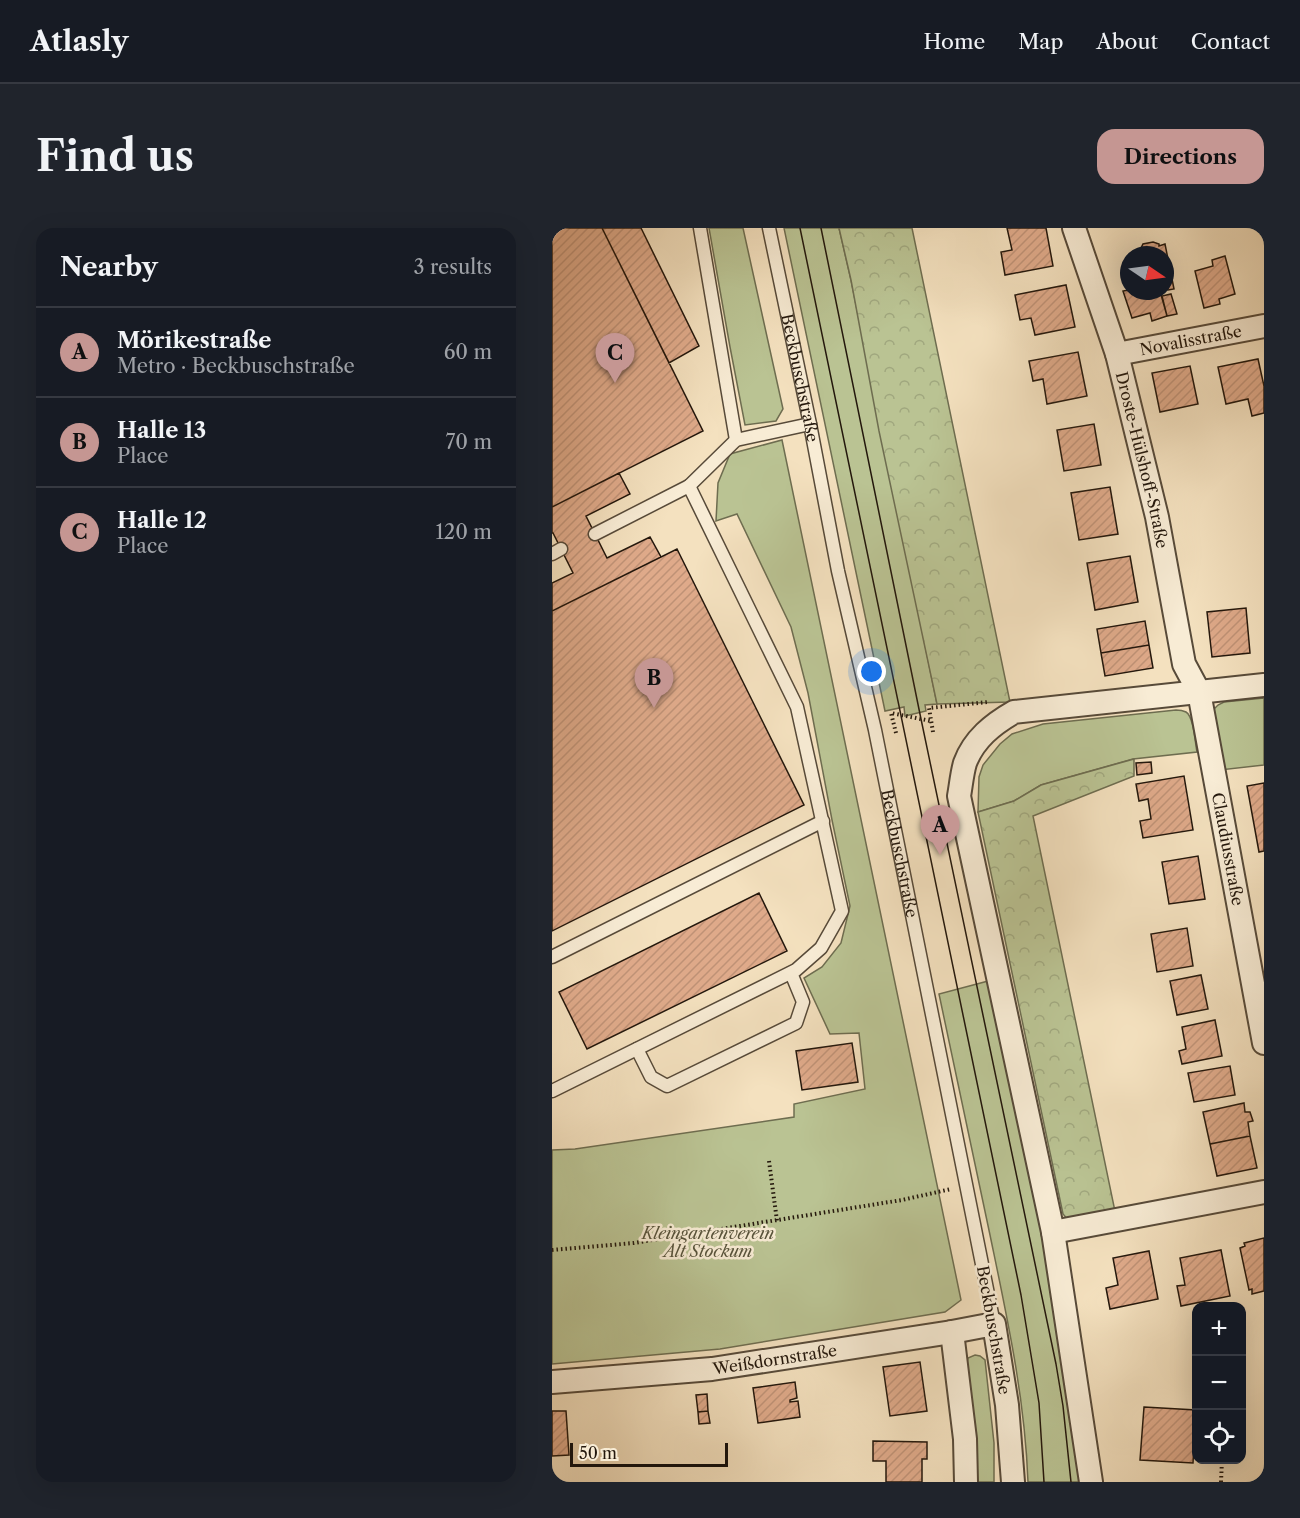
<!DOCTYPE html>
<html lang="en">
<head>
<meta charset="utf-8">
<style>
  :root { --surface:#171b24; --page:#20242c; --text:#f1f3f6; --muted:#9ea1a6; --line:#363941; --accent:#c59692 }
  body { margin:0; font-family:"Libre Caslon Text",serif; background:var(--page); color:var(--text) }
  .controls { position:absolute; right:18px; bottom:18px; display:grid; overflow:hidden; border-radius:12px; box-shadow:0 6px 24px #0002 }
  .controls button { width:54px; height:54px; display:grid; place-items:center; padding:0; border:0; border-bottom:2px solid var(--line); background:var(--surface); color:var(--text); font:30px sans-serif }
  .compass { position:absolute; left:568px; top:18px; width:54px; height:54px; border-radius:50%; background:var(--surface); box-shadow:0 6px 24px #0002; rotate:103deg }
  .scale { position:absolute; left:18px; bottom:15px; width:158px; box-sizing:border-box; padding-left:6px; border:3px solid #23170c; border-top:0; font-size:16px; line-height:21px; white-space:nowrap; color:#23170c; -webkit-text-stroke:4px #f8ecd5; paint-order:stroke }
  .you { position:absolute; left:320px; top:444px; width:21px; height:21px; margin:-15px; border:4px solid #fff; border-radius:50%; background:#1a73e8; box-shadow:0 0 0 9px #1a73e833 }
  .badge { display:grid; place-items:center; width:39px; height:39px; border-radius:50%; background:var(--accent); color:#111; font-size:20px; font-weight:700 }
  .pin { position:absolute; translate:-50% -50px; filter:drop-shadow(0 2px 3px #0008) }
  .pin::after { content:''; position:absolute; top:32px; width:21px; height:18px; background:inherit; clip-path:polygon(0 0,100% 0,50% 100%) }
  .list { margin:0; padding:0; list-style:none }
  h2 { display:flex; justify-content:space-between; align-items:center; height:78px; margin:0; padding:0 24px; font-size:26px }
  h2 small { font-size:20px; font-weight:400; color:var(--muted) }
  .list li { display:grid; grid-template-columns:39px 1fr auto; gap:18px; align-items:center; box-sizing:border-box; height:90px; padding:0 24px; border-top:2px solid var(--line) }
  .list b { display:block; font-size:22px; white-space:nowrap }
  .list p { margin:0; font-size:20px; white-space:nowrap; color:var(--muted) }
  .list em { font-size:20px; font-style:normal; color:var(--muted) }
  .icon { flex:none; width:33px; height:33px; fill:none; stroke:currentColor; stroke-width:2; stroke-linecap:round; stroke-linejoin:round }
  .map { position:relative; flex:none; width:712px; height:1254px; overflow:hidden; border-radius:18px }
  header { display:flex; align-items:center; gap:36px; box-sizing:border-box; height:84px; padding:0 30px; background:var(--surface); border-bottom:2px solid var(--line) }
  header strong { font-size:28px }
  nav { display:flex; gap:33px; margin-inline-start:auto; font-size:21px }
  .intro { display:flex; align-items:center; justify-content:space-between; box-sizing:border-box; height:144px; padding:0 36px }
  h1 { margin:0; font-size:42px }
  .button { padding:15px 27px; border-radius:18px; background:var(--accent); color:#111; font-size:21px; font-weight:700 }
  main { display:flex; gap:36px; padding:0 36px }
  aside { flex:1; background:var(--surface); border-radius:18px; box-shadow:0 6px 24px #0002 }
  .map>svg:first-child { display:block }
</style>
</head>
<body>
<header>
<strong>Atlasly</strong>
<nav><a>Home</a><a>Map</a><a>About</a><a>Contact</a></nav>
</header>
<div class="intro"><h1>Find us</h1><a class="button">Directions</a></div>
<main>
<aside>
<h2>Nearby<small>3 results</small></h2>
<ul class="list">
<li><span class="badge">A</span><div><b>Mörikestraße</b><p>Metro · Beckbuschstraße</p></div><em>60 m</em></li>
<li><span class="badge">B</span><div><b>Halle 13</b><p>Place</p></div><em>70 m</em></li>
<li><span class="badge">C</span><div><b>Halle 12</b><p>Place</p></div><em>120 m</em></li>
</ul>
</aside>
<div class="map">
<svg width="712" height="1254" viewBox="0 0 712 1254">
  <defs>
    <pattern id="forest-crowns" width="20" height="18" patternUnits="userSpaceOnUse" patternTransform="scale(1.5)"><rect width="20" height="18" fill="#bac393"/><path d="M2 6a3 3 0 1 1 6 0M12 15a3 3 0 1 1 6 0" fill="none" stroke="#a0a77e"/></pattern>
    <pattern id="building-hatch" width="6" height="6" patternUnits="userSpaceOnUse" patternTransform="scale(1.5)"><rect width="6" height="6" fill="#dfaa8a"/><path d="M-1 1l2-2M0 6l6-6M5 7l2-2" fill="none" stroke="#bf9276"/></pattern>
  </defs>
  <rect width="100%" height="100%" fill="#f4e1bf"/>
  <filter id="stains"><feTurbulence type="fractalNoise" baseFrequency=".00333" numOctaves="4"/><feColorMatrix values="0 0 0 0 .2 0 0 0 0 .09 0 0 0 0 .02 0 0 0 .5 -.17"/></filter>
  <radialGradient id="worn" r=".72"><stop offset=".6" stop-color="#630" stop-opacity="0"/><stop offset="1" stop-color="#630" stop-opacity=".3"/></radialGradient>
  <path fill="#bac393" stroke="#6e6d50" stroke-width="1.5" d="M157 0H191L231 181 224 193 193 197 178 119Z
    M232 0H287L299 52 385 476 373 477 374 483 353 488 352 479 333 483Z
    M230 212 409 1072 393 1084 168 1121 0 1136V922L23 921 242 889V876L313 861 307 805 278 806 252 750 270 739 289 715 298 678 280 592 256 465 239 399 185 286 164 293 166 255 178 226Z
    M712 470V537L668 542 661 482 666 477 672 474Z
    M624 482C627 482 632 483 634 484 642 489 643 515 645 524L581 531 489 557 462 573 426 584 427 549 431 537 448 516 460 506 491 496Z
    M440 752 539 1254H476C473 1170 455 1089 438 1007 421 927 404 847 387 766Z
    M423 1127 428 1128 433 1132 442 1215V1254H420L414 1138 416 1130Z"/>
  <path fill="url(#forest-crowns)" stroke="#6e6d50" stroke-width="1.5" d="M287 0H360L458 474 385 476 327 203 299 52Z
    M582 531V548L481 588 564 988 517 993 511 986 426 584 462 573 489 557Z"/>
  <path fill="url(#building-hatch)" stroke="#23170c" stroke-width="1.5" d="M0 0H50L151 203 0 279Z
    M50 0H89L147 118 117 135Z
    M455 0H494L501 38 453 47 449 24 460 22Z
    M601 14 607 16V18L613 16 622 61 616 62 613 61V27H589L588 22 591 16Z
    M673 28 683 66 667 71 668 76 652 80 643 43 661 38 660 32Z
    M514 57 523 99 483 107 479 90 468 92 463 67Z
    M577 62V63H608L615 88 600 93 598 85 580 90 571 63Z
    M619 66 625 86 615 88 610 68Z
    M526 124 535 168 495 176 491 151 481 153 477 133Z
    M706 131 712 158V185L700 188 696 171 674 176 666 139Z
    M638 138 646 176 608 184 600 145Z
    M542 196 549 237 512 243 505 202Z
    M67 245 78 266 34 288 55 330 98 309 109 329 0 383V355L21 345 1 305H0V279Z
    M558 259 566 306 527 312 519 265Z
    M125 321 252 577 0 703V383Z
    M578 328 586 374 543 382 535 335Z
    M694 380 698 425 660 429 655 384Z
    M593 393 597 417 549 425 545 401Z
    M597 417 601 440 553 448 549 425Z
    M599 534 600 545 585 547 584 535Z
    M632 548 641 602 591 610 588 593 599 591 596 571 587 573 584 556Z
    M712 555V623L707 624 695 558Z
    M646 628 653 671 617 676 610 634Z
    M207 665 235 723 35 821 7 764Z
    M635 700 641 738 605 744 599 706Z
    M649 747 656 781 625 787 618 753Z
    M663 792 670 828 630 836 627 823 634 821 630 799Z
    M300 815 306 854 250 862 244 823Z
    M678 838 683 867 642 874 636 845Z
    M692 875 693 884H698L701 893 696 894 698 908 658 916 651 884Z
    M698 908 705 940 665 948 658 916Z
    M712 1010V1063L700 1066V1061L697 1062 688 1020 693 1018 692 1015Z
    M669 1022 678 1068 629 1078 625 1058 633 1057 628 1030Z
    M597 1023 606 1071 558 1081 554 1060 566 1057 561 1030Z
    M368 1134 375 1183 338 1188 331 1139Z
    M243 1154 245 1170 238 1172V1174L246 1173 248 1189 206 1195 201 1160Z
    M155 1166 156 1183 146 1184 144 1167Z
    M592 1179 644 1182 641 1235 588 1232Z
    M0 1183H14L17 1227 0 1228Z
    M156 1183 158 1195 147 1196 146 1184Z
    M321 1213 375 1214V1231H370V1254H334V1233H321Z"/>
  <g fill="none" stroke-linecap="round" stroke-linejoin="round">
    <g stroke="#574a39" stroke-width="15">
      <g id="service">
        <path d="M148 0 184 212"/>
        <path id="s1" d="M217 0 258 196 286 343 323 502 442 1096"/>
        <path d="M137 258 184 212 258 196"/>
        <path d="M0 326 9 321"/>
        <path d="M0 729 271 593"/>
        <path d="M85 821 99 849 115 858 244 795 251 774 239 745"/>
        <path d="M0 863 244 742 269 720 290 683 245 479 137 258 43 306"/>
      </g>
    </g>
    <g stroke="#574a39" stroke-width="26">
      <g id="minor">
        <path id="s2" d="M522 0 565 126 605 289 632 436 647 464 712 815"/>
        <path id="s3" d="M565 126 712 98"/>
        <path d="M501 1004 712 964"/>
        <path d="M400 1104 413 1211 414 1254"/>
        <path id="s4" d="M0 1154 160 1141 400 1104 442 1096 455 1177 461 1254"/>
        <path d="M539 1254 501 1004 407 568C409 557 410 545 413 535 422 511 441 496 462 484L712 457"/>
      </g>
    </g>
    <path stroke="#23170c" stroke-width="4" stroke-dasharray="1.5 3" stroke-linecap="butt" d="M381 504 377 480 436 474
      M344 505 339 485 379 493
      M217 933 225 993
      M0 1022 82 1015 350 972 399 961
      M642 1212H644
      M669 1254 670 1232"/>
    <use href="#service" stroke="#f8ecd5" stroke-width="12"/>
    <use href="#minor" stroke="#f8ecd5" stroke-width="22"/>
    <path stroke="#23170c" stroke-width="1.5" d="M248 0 469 1067 487 1175 492 1254
      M269 0 369 491 504 1136 511 1178 519 1254"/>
  </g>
  <g text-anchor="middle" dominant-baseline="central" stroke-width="5" stroke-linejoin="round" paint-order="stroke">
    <g font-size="16" fill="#23170c" stroke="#f8ecd5">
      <text stroke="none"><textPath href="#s3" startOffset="75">Novalisstraße</textPath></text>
      <text stroke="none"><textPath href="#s1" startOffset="153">Beckbuschstraße</textPath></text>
      <text stroke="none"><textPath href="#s2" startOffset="242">Droste-Hülshoff-Straße</textPath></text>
      <text stroke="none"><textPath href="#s2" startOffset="642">Claudiusstraße</textPath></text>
      <text stroke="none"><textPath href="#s1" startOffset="639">Beckbuschstraße</textPath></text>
      <text transform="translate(442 1102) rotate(80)">Beckbuschstraße</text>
      <text stroke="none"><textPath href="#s4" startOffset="224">Weißdornstraße</textPath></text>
    </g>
    <g font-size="16" font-style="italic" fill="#58533b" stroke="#f8ecd5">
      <text x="156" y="1005">Kleingartenverein<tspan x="156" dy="18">Alt Stockum</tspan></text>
    </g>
  </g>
  <rect width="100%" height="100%" filter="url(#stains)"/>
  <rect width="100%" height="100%" fill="url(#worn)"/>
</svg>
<div class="controls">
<button>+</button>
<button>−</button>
<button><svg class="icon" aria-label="locate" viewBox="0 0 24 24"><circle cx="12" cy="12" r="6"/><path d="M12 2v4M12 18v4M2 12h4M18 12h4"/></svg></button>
</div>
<svg class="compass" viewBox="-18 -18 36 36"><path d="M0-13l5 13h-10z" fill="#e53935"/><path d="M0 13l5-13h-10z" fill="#9ea1a6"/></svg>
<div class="scale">50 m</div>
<div class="you"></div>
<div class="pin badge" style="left:388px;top:627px">A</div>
<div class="pin badge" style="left:102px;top:480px">B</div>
<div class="pin badge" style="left:63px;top:155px">C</div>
</div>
</main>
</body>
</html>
